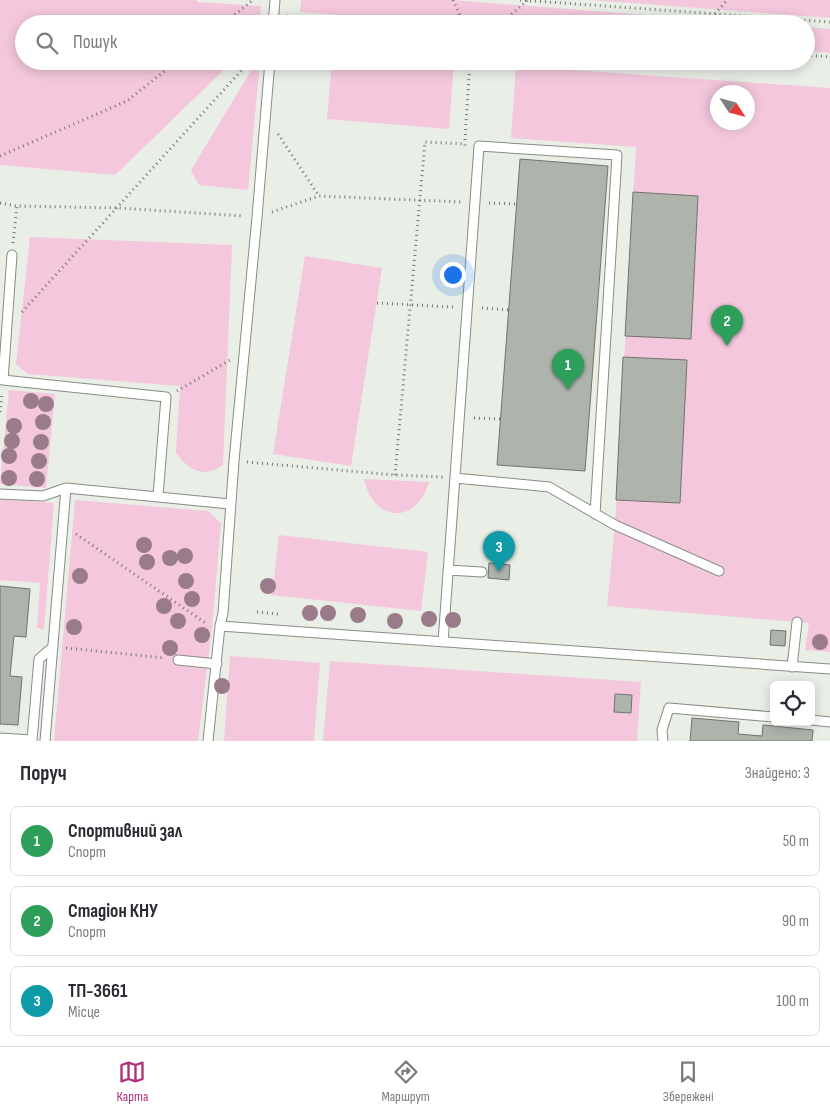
<!DOCTYPE html>
<html lang="uk">
<head>
<meta charset="utf-8">
<style>
  :root { --surface:#fff; --page:#f7f7f7; --text:#2b2b33; --muted:#7c7c81; --line:#e1e1e2; --accent:#b02f7b }
  body { margin:0; font-family:"Sofia Sans Condensed",sans-serif; background:var(--page); color:var(--text) }
  .controls { position:absolute; right:15px; bottom:15px; display:grid; overflow:hidden; border-radius:8px; box-shadow:0 2px 12px #0003 }
  .controls button { width:45px; height:45px; display:grid; place-items:center; padding:0; border:0; border-bottom:1px solid var(--line); background:var(--surface); color:var(--text); font:25px sans-serif }
  .compass { position:absolute; left:710px; top:85px; width:45px; height:45px; border-radius:50%; background:var(--surface); box-shadow:0 2px 12px #0003; rotate:126deg }
  .you { position:absolute; left:452px; top:274px; width:18px; height:18px; margin:-12px; border:4px solid #fff; border-radius:50%; background:#1a73e8; box-shadow:0 0 0 8px #1a73e833 }
  .badge { display:grid; place-items:center; width:32px; height:32px; border-radius:50%; background:var(--accent); color:#fff; font-size:16px; font-weight:700 }
  .pin { position:absolute; translate:-50% -41px; filter:drop-shadow(0 1px 2px #0008) }
  .pin::after { content:''; position:absolute; top:26px; width:18px; height:15px; background:inherit; clip-path:polygon(0 0,100% 0,50% 100%) }
  .list { margin:0; padding:0; list-style:none }
  h2 { display:flex; justify-content:space-between; align-items:center; height:65px; margin:0; padding:0 20px; font-size:21px }
  h2 small { font-size:16px; font-weight:400; color:var(--muted) }
  .list li { display:grid; grid-template-columns:32px 1fr auto; gap:15px; align-items:center; box-sizing:border-box; height:70px; margin:0 10px 10px; padding:0 10px; border:1px solid var(--line); border-radius:8px }
  .list b { display:block; font-size:19px; white-space:nowrap }
  .list p { margin:0; font-size:16px; white-space:nowrap; color:var(--muted) }
  .list em { font-size:16px; font-style:normal; color:var(--muted) }
  .icon { flex:none; width:28px; height:28px; fill:none; stroke:currentColor; stroke-width:2; stroke-linecap:round; stroke-linejoin:round }
  .map { position:relative; flex:none; width:830px; height:741px; overflow:hidden }
  .search { position:absolute; background:var(--surface); box-shadow:0 2px 12px #0003; left:15px; right:15px; top:15px; height:55px; display:flex; align-items:center; gap:12px; box-sizing:border-box; padding:0 18px; border-radius:28px; color:var(--muted); font-size:19px }
  .sheet { height:305px; background:var(--surface) }
  nav { display:flex; justify-content:space-around; align-items:center; box-sizing:border-box; height:70px; border-top:1px solid var(--line); background:var(--surface); font-size:14px; color:var(--muted) }
  nav a { display:grid; justify-items:center; gap:2px }
  nav .on { color:var(--accent) }
  .map>svg:first-child { display:block }
</style>
</head>
<body>
<div class="map">
<svg width="830" height="741" viewBox="0 0 830 741">
  <rect width="100%" height="100%" fill="#e9eee6"/>
  <path fill="#f4c7dc" fill-rule="evenodd" d="M0 0H197V2L261 6 259 24H24V61H233L115 175 0 165Z
    M301 0H453L760 24H452L300 12Z
    M592 0H830V18Z
    M806 27 830 29V53L806 51Z
    M257 61H260L248 190 199 185 191 170Z
    M332 61H454L449 129 327 119Z
    M516 66 830 88V652L805 650 809 623 607 606 615 525 636 147 511 138ZM718 92H748V122H718Z
    M30 237 232 245 223 465C203 479 189 470 176 453L180 386 28 374 16 364Z
    M305 256 382 268 351 466 273 454Z
    M9 390 55 394 46 488 0 484Z
    M364 479 429 482C416 526 373 522 364 479Z
    M0 499 54 503 44 629 37 628 40 583 0 580Z
    M75 500 208 511 221 523 212 628 198 741H54Z
    M279 535 428 552 421 611 272 595Z
    M230 656 320 663 314 741H224Z
    M330 661 641 682 637 741H323Z"/>
  <path fill="#aeb3ab" stroke="#70746d" d="M520 159 608 166 585 471 497 465Z
    M633 192 698 196 691 339 625 336Z
    M623 357 687 360 680 503 616 500Z
    M489 563 510 565 509 580 488 578Z
    M0 586 30 589 26 637 14 636 10 676 22 677 18 725 0 724Z
    M771 630 786 631 785 646 770 645Z
    M615 694 632 695 631 713 614 712Z
    M692 718 739 722 738 734 762 736 763 725 813 730 812 741H690Z"/>
  <g fill="none" stroke-linecap="round" stroke-linejoin="round">
    <g stroke="#888d85" stroke-width="11">
      <path id="lane" d="M273 24 275 0
        M12 255 3 380 166 397 158 496
        M455 478 549 487 615 525 719 571
        M0 494 43 496 66 488 230 504
        M448 570 482 572
        M220 626 830 669
        M443 642 479 146 617 155 595 514
        M178 660 217 664
        M792 667 797 622
        M811 720 830 722
        M0 738 32 740 39 659 53 647
        M45 741 66 488
        M208 741 220 626 223 613 234 461 257 217 270 61
        M663 741 662 730 669 708 774 717"/>
    </g>
    <path stroke="#747672" stroke-width="3" stroke-dasharray="1 4" stroke-linecap="butt" d="M453 0 464 24
      M520 0 830 22
      M715 14 727 0
      M287 16 400 24
      M223 24 253 0
      M500 24 528 0
      M806 55 830 57
      M278 134 319 196
      M465 140 470 61
      M0 156 127 101 177 61
      M0 203 17 206 118 208 244 216
      M489 203 516 204
      M272 212 319 196 463 202
      M13 243 17 206
      M377 303 453 307
      M482 308 509 310
      M22 312 250 61
      M177 391 230 360
      M0 412 2 393
      M474 418 501 419
      M247 462 395 475 443 477
      M395 475 425 142 465 144V146
      M76 534 207 624
      M257 612 278 614
      M66 648 165 658"/>
    <use href="#lane" stroke="#fff" stroke-width="9"/>
  </g>
  <g fill="#9a7b8a">
    <circle cx="31" cy="401" r="8"/>
    <circle cx="46" cy="404" r="8"/>
    <circle cx="43" cy="422" r="8"/>
    <circle cx="14" cy="426" r="8"/>
    <circle cx="12" cy="441" r="8"/>
    <circle cx="41" cy="442" r="8"/>
    <circle cx="9" cy="456" r="8"/>
    <circle cx="39" cy="461" r="8"/>
    <circle cx="9" cy="478" r="8"/>
    <circle cx="37" cy="479" r="8"/>
    <circle cx="144" cy="545" r="8"/>
    <circle cx="185" cy="556" r="8"/>
    <circle cx="170" cy="558" r="8"/>
    <circle cx="147" cy="562" r="8"/>
    <circle cx="80" cy="576" r="8"/>
    <circle cx="186" cy="581" r="8"/>
    <circle cx="268" cy="586" r="8"/>
    <circle cx="192" cy="599" r="8"/>
    <circle cx="164" cy="606" r="8"/>
    <circle cx="310" cy="613" r="8"/>
    <circle cx="328" cy="613" r="8"/>
    <circle cx="358" cy="615" r="8"/>
    <circle cx="429" cy="619" r="8"/>
    <circle cx="453" cy="620" r="8"/>
    <circle cx="178" cy="621" r="8"/>
    <circle cx="395" cy="621" r="8"/>
    <circle cx="74" cy="627" r="8"/>
    <circle cx="202" cy="635" r="8"/>
    <circle cx="820" cy="642" r="8"/>
    <circle cx="170" cy="648" r="8"/>
    <circle cx="222" cy="686" r="8"/>
  </g>
</svg>
<div class="controls">
<button><svg class="icon" aria-label="locate" viewBox="0 0 24 24"><circle cx="12" cy="12" r="6"/><path d="M12 2v4M12 18v4M2 12h4M18 12h4"/></svg></button>
</div>
<svg class="compass" viewBox="-18 -18 36 36"><path d="M0-13l5 13h-10z" fill="#e53935"/><path d="M0 13l5-13h-10z" fill="#7c7c81"/></svg>
<div class="you"></div>
<div class="pin badge" style="left:568px;top:390px;background:#2e9e5b">1</div>
<div class="pin badge" style="left:727px;top:346px;background:#2e9e5b">2</div>
<div class="pin badge" style="left:499px;top:572px;background:#0f9aa8">3</div>
<div class="search"><svg class="icon" aria-label="search" viewBox="0 0 24 24"><circle cx="10" cy="10" r="6"/><path d="M15 15l6 6"/></svg>Пошук</div>
</div>
<section class="sheet">
<h2>Поруч<small>Знайдено: 3</small></h2>
<ul class="list">
<li><span class="badge" style="background:#2e9e5b">1</span><div><b>Спортивний зал</b><p>Спорт</p></div><em>50 m</em></li>
<li><span class="badge" style="background:#2e9e5b">2</span><div><b>Стадіон КНУ</b><p>Спорт</p></div><em>90 m</em></li>
<li><span class="badge" style="background:#0f9aa8">3</span><div><b>ТП-3661</b><p>Місце</p></div><em>100 m</em></li>
</ul>
</section>
<nav>
<a class="on"><svg class="icon" aria-label="map" viewBox="0 0 24 24"><path d="M3 6l6-2 6 2 6-2v14l-6 2-6-2-6 2zM9 4v14M15 6v14"/></svg>Карта</a>
<a><svg class="icon" aria-label="directions" viewBox="0 0 24 24"><path d="M12 3l9 9-9 9-9-9zM9 14v-3h6M13 9l2 2-2 2"/></svg>Маршрут</a>
<a><svg class="icon" aria-label="saved" viewBox="0 0 24 24"><path d="M7 4h10v16l-5-4-5 4z"/></svg>Збережені</a>
</nav>
</body>
</html>
